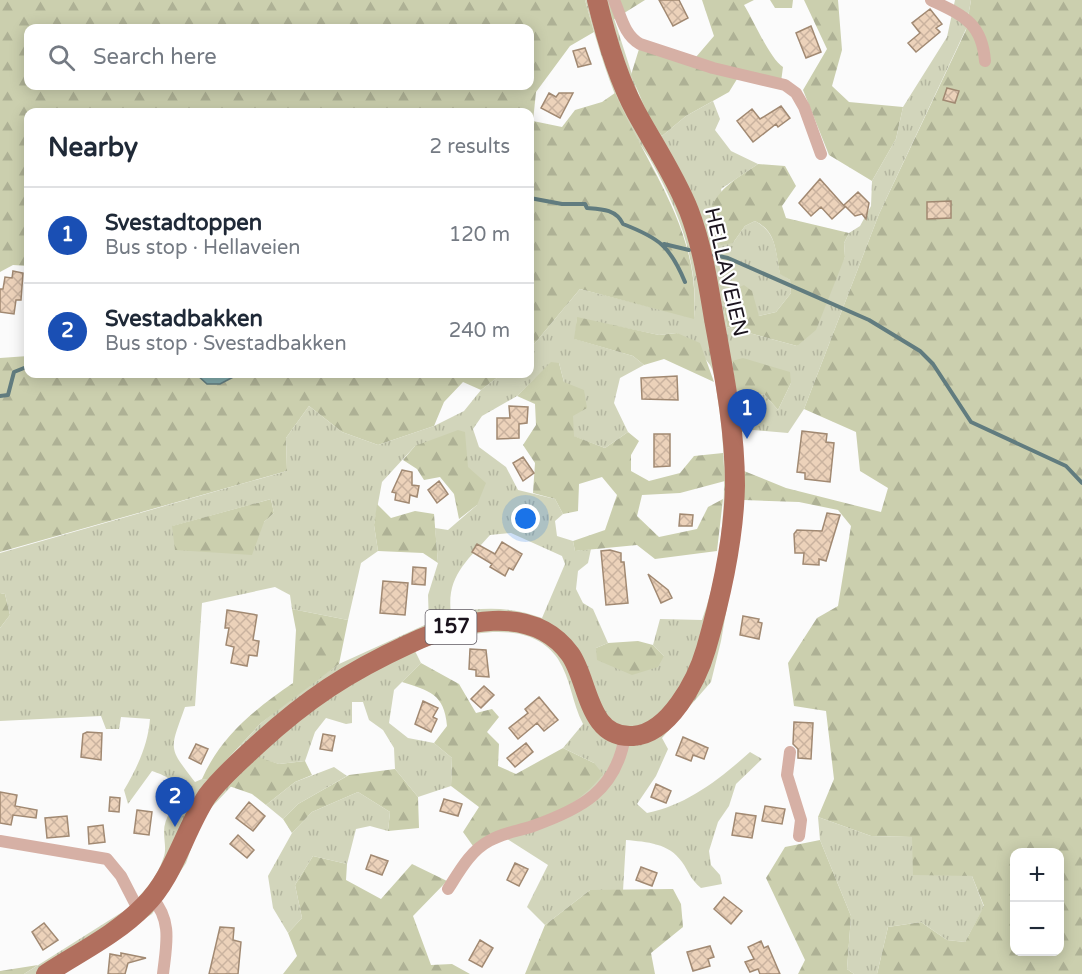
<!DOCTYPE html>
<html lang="en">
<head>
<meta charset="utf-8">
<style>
  :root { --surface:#fff; --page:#f2f2f3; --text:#1f2937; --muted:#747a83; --line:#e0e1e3; --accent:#cf447a }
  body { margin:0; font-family:"Varela Round",sans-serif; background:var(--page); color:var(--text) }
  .controls { position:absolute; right:18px; bottom:18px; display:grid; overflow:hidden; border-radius:12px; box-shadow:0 3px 15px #0003 }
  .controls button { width:54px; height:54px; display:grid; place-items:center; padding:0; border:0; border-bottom:2px solid var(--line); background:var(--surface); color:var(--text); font:30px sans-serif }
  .you { position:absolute; left:526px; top:519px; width:21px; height:21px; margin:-15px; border:4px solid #fff; border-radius:50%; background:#1a73e8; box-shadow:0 0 0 9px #1a73e833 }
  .badge { display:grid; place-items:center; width:39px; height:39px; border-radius:50%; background:var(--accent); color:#fff; font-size:20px; font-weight:700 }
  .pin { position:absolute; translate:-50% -50px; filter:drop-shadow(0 2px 3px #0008) }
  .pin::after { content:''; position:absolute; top:32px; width:21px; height:18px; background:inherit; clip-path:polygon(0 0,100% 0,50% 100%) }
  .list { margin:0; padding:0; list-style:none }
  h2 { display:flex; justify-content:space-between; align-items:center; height:78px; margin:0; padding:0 24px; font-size:26px }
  h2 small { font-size:20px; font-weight:400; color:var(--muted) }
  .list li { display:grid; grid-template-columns:39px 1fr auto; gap:18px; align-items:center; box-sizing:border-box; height:96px; padding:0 24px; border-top:2px solid var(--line) }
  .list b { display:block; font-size:22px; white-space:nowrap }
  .list p { margin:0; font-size:20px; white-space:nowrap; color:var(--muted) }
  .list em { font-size:20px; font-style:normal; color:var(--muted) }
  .icon { flex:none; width:33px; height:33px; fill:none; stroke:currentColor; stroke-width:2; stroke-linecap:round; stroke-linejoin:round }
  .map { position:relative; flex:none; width:1082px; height:974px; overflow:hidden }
  .search { position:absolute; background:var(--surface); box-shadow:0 3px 15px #0003; left:24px; top:24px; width:510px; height:66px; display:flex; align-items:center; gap:15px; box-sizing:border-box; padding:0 21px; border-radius:12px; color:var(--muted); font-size:22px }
  .panel { position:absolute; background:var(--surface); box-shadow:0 3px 15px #0003; left:24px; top:108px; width:510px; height:270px; border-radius:12px }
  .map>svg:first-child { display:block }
</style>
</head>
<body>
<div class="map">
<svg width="1082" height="974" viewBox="0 0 1082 974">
  <defs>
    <pattern id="grass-tufts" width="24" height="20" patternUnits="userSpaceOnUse" patternTransform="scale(1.5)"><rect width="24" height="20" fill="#d2d5bb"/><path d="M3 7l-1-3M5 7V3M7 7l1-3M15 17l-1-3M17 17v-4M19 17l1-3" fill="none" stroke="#b4b6a0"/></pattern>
    <pattern id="forest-firs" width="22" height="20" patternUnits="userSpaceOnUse" patternTransform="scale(1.5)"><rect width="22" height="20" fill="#cbcfae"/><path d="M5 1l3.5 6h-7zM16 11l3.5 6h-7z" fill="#aeb195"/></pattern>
    <pattern id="building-cross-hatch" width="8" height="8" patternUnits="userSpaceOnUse" patternTransform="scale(1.5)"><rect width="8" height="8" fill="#ecd2ba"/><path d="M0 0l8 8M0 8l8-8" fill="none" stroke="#cab39f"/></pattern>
  </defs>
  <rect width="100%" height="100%" fill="#fbfbfb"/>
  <path fill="url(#grass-tufts)" fill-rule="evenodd" d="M585 0H608L638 93 662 136 686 116 713 101 720 119 715 130 731 151 758 164 721 189 733 243 745 226 755 221C777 233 775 250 780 273L790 280 791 293 776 312 759 316 731 291 721 289 727 327 797 346 845 257 844 243 849 233 860 226 871 206 872 181 896 139 903 107 947 37 955 0H971L966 29 879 214 804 409 788 433 754 430 751 397 764 394 778 410 791 383 732 361 741 432 728 601 721 641 711 682 662 738 668 749 656 776 637 804 647 813C687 805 720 779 750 752L762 759 736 784 729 806 718 822 709 851 711 865 720 875 722 884 701 888C690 879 689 872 682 862 669 843 647 842 626 840L623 891 590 890 545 925 527 907 548 865 498 833 594 763 563 748 583 724C572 703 571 679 558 659 528 614 455 635 415 651L421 663 394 690 389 723 408 738 434 743 452 758 451 786 418 797 395 769 394 748 383 730 369 720 363 702H352V723L346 724 326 718 315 732 305 761 279 764 258 758 209 810 198 829 186 863 152 914 60 974H24L127 909C141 895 157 878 163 859 167 850 164 841 164 832 164 817 174 806 183 794 179 782 164 775 152 771L128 804 124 790C137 768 148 745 150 719L121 717 119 729H106L101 716 0 721V628L10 615 5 594 0 593V553L287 471 286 438 309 406 342 432 378 445 434 426 464 411 481 390 502 374H530V349L580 289 694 318C699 263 678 209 651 161 644 149 635 138 629 126 609 86 597 43 585 0ZM577 318 659 335 677 333C687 343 703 354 710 365 716 375 716 391 718 401 729 470 726 554 702 620L660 619 653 645 664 656 596 648 608 643 593 609 583 603 576 589 578 571 588 563 591 549 575 551 573 541 557 536 555 521 563 514 555 499 518 490 506 467 479 447 473 429 482 416 517 396 551 363H559L573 416V436L605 448 628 432 614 403 620 378 644 365 633 356 575 339ZM415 446 477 505 448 530 435 528 438 563 428 595 429 623 339 664 293 697 261 723 209 780 202 779 195 782C167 746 170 750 185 707L195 706 202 603 275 587 290 595 292 609 348 620 361 563 378 551 374 525 382 482ZM271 499 274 513 264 522 173 526ZM511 533 562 556 565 564 542 618C512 607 482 606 451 614 446 576 467 561 490 535Z
    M334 767 347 776 298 804 283 819 266 805 295 782Z
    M358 792 390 812 388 831 370 826 356 829 347 864 313 856 295 885 302 918 288 933 273 908 268 876 292 833 312 812Z
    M818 817 871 836 913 837 961 875 972 876 984 907 965 942 947 940 921 922 888 927 877 974H854L847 969 851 916 820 840Z"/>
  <path fill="url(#forest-firs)" fill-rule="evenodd" d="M0 0H585L594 32 570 46 536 92 533 121 562 127 575 110 602 102 615 93C648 169 701 230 694 319L580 289 530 349V112H28V266L13 265 0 272ZM28 28H530V86H28Z
    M608 0H645L613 20Z
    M702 0H754L744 5C754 21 770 59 783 67L781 82 742 71 729 92 686 116 662 136 649 117 631 75 639 49 696 57 714 36Z
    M770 0H793L792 8H775Z
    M804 0H838L842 50 832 86 849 102 903 107 896 139 872 181 829 155 803 90 827 49Z
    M971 0H1082V974H877L888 927 921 922 947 940 965 942 984 906 972 876 913 875 912 837 871 836 818 817 834 779 826 711 794 706 788 663 817 618 838 606 851 526 838 510 799 502 744 500V471L786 488 881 512 888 488 860 471 856 432 804 409 879 214 966 30ZM1014 852H1060V952H1014Z
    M758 164 785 166 796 186 782 206 786 218 849 233 844 243 845 257 816 330 797 346 727 327 721 289 731 291 744 285 752 291 759 316 776 312 791 293 790 280 780 274C775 251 777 232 755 221L745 226 733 243 721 245 709 234C705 195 730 183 758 164Z
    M577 317 659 335 677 333 700 343 714 382 664 359 644 365 633 356 574 339Z
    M28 356V374H196L207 384H220L239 374H502L481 390 463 382 444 402 434 426 378 445 342 432 309 406 286 438 287 471 0 552V358Z
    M743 358 790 372 791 383 778 410 764 394 751 397 754 430 741 432 732 361Z
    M551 362 559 363 564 382 584 390 587 408 573 416 574 436 605 448 628 432 639 441 631 455V471L649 481 680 473 694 456 723 453 725 481 680 493 642 495 637 516 659 537 697 529 708 507 723 499 717 551 655 559 637 545 575 551 573 541 605 530 617 495 602 477 579 484 578 511 563 514 555 499 533 493 535 463 523 445 536 425 535 404 517 396Z
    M458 430 465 432 468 467 486 483 477 505 459 519 454 494 440 477 424 480 417 469 403 460 415 446Z
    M271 499 274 513 264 522 252 555 175 550 172 526Z
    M377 504 391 518 415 511 434 514 438 563 423 553 378 551 374 525Z
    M0 593 5 594 10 615 0 628Z
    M292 609 348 620 339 664 261 723 208 780 202 779C221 736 255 709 293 683L296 630Z
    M638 641 653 645 664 656 658 667 632 675 597 660 596 648 608 643Z
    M421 663 459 684 476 713 492 709 499 717 487 732 499 744 498 766 516 774 563 748 594 763 603 774C573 815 518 828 473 846L463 832 479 807 451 786 452 758 434 743 447 726C444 693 429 691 402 682Z
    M258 757 279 764 305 761 312 775 295 782 266 805 252 794 229 786Z
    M395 769 418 797 419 828 388 831 390 812 358 792 312 812 292 833 283 819 298 804 349 775Z
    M820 840 851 916 847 969 854 974H798L805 960 766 878 785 847Z
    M313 856 347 864 346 880 381 899 412 864 447 881 413 916 431 965 452 964 470 974H283L297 956 288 933 302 918 295 885Z
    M673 889 681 904 683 927 651 953 655 974H525L545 925 590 890Z
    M38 965 24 974H0V971Z"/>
  <path fill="#7fa8a9" stroke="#617c7f" stroke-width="1.5" d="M196 374H239L220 384H207Z"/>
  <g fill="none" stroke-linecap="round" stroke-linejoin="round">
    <path stroke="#617c7f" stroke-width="4" d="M530 198 562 204H585L587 208C601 209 616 209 623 224 659 238 670 246 685 282
      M664 244 689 250
      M714 255 728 258 869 320 920 351 933 364 971 422 1066 466 1082 483
      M0 396 8 395 14 372 24 368"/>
  </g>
  <path fill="url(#building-cross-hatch)" stroke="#a18972" stroke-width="1.5" d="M659 0H679L688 18 673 26Z
    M930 9 942 24 936 28 940 32 916 52 908 43 920 33 912 23Z
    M811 26 821 52 806 58 796 33Z
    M585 48 591 64 578 67 573 51Z
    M947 88 959 91 955 103 943 100Z
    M549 93 556 97 559 93H573L560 118 541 108Z
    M781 106 790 118 778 127 776 124 753 142 737 121 752 109 760 119Z
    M820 179 845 207 832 219 821 207 811 216 799 203Z
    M858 192 869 203 866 219 862 214 855 216 844 205Z
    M951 201V218L927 219V202Z
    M13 271 23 273 21 300H16L14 314 0 312V289H3L5 277 12 278Z
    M677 376 678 400 642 399 641 378Z
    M509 406 528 407 527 423 519 424V438L497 439V418H510Z
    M802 431 827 434 826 442 834 443 830 482 805 479V473L797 472Z
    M654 434H670V466L654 467Z
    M523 457 534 473 523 481 513 463Z
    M402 470 412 472V485L419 486 417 497 410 495 409 503 395 500 396 493 392 492Z
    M439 481 448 494 437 503 428 490Z
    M827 513 840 515 826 561 819 559V565L803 564 804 553H795L794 534 797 530 822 531Z
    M680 514 693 515 692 526H679Z
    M502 542 522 554 513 570 509 568 505 576 490 567 492 564 472 552 477 544 495 554Z
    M610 550 621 553V562H624L628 603 606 605 601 551Z
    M413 567 426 568 425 585 412 584Z
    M648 574 668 590 672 598 661 603Z
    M383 581 408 583 405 615 380 613Z
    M227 610 257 615 253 640 259 641 257 656 249 655 247 666 231 663 234 647 226 645 229 628H225Z
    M743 616 759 619 758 622 762 623 759 639 740 635Z
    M470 649 486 650 489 677 476 676V670L469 669Z
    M484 686 494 695 481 708 471 699Z
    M539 697 558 720 544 731 537 723 518 739 509 728 528 713 525 709Z
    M423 701 438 708 433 717 437 719 431 732 415 724Z
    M794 722 813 723 811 759 798 758V749L793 744Z
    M87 732 102 733 101 760 81 757 83 734Z
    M323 734 335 736 332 751 320 749Z
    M683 737 708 748 704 759 693 755 691 761 676 755Z
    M526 743 533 752 515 767 507 758Z
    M196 744 208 749 201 764 189 758Z
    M656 784 671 791 666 803 651 797Z
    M0 792 17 795 15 806 37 810 36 818 13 815 11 825 0 823Z
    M110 797 120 798 119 812 109 811Z
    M444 799 462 804 458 816 440 811Z
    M249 802 265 816 253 831 236 818Z
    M765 806 785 809 782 824 762 821Z
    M137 810 152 812 149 835 134 833Z
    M736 813 756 816 752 838 732 835Z
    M67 816 69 836 47 838 45 818Z
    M103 825 105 842 89 844 88 827Z
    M238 835 254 850 247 858 230 844Z
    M371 855 388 861 382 875 366 869Z
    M515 863 528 869 519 886 507 880Z
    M641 867 657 873 652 886 636 880Z
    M724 897 742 911 731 924 714 909Z
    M44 923 58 940 43 950 32 932Z
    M220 927 234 928 233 940 241 942 238 974H209Z
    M480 940 493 948 482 967 469 960Z
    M761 941 764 948 768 946 780 974H760L758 969 750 972 745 962 754 959 748 947Z
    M710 946 714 957 708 959 710 966 693 971 687 952Z
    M121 953 146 958 128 963 125 974H108L110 954 121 956Z"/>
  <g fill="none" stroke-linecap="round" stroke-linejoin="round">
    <path stroke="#d6b0a5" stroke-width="12" d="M614 0C621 16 624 35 640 44L713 68 785 85 796 93 804 107 821 154
      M931 0C962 15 982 22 985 61
      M790 752 787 775 801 820 799 836
      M0 841 107 859 121 876 139 911
      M448 889C459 872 470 851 489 841 502 833 519 831 533 826 581 809 616 791 625 736
      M152 898C173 921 166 946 163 974"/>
    <path stroke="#b16f5e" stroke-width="20" d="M46 974C78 953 117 934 144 906 174 877 184 831 207 796 221 777 240 761 257 745 307 699 348 672 409 644 457 621 532 602 570 654 589 680 587 739 633 736 669 734 697 680 706 649 721 597 734 539 735 485 735 429 724 374 714 319 708 282 702 245 689 211 675 176 654 145 636 112 617 77 606 38 597 0"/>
  </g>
  <g text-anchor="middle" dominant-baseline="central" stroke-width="4.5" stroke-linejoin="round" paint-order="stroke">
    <rect fill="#fff" stroke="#5f5a62" stroke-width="1.5" x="425.5" y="610" width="51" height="34" rx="4.5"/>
    <g font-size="20" font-weight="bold" fill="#1b141e">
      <text x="451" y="627">157</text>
    </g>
    <g font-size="21" fill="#1b141e" stroke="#fff">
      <text transform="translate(726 272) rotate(77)">HELLAVEIEN</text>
    </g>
  </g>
</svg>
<div class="controls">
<button>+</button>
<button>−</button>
</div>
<div class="you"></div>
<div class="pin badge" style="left:747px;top:439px;background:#1a4fb4">1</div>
<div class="pin badge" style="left:175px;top:827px;background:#1a4fb4">2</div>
<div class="search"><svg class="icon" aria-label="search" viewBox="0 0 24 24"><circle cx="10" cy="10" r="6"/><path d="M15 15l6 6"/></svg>Search here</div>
<section class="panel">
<h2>Nearby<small>2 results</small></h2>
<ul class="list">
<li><span class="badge" style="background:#1a4fb4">1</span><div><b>Svestadtoppen</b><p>Bus stop · Hellaveien</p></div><em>120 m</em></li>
<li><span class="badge" style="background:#1a4fb4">2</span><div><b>Svestadbakken</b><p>Bus stop · Svestadbakken</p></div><em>240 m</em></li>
</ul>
</section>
</div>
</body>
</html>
